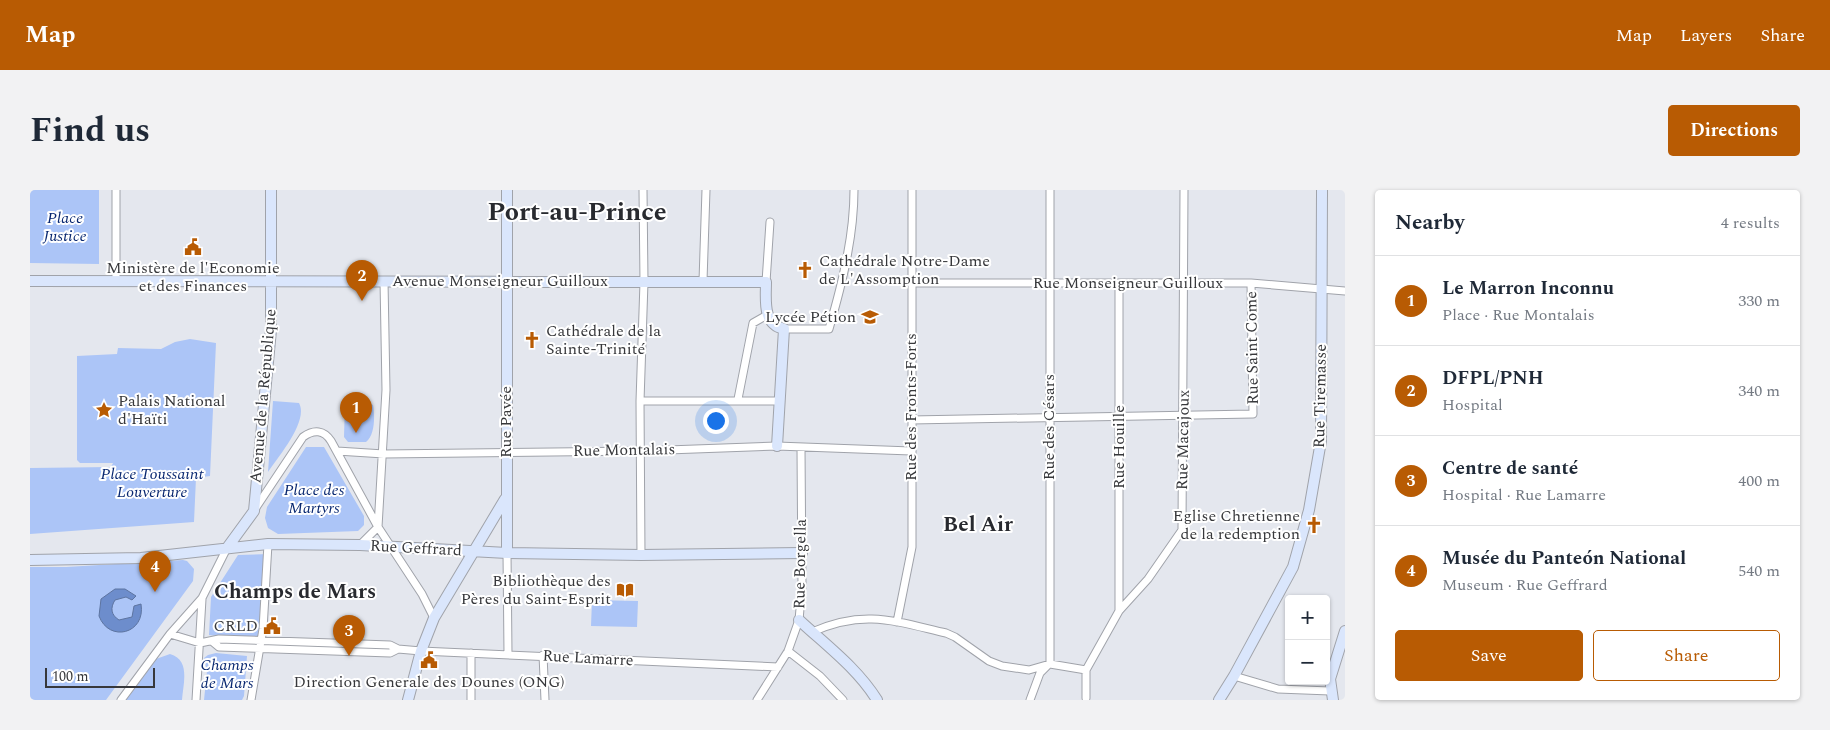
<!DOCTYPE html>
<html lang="en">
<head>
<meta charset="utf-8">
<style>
  :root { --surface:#fff; --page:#f2f2f3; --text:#1f2937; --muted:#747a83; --line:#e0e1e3; --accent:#b85b03 }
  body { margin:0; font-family:Spectral,serif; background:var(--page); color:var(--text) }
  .controls { position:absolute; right:15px; bottom:15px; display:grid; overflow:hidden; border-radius:5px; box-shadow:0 1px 4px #0004 }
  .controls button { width:45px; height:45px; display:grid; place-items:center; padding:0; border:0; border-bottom:1px solid var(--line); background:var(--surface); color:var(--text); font:25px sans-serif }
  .scale { position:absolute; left:15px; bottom:12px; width:110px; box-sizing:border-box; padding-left:5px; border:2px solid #37383b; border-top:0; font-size:14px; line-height:18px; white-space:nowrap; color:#37383b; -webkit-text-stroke:4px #fff; paint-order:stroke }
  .you { position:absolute; left:685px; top:230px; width:18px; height:18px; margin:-12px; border:4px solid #fff; border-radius:50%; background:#1a73e8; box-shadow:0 0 0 8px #1a73e833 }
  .badge { display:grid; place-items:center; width:32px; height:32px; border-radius:50%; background:var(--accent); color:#fff; font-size:16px; font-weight:700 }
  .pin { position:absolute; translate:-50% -41px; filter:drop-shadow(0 1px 2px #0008) }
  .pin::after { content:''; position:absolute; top:26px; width:18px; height:15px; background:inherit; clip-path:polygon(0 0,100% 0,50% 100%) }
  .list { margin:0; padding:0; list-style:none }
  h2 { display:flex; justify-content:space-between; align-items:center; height:65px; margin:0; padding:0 20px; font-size:21px }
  h2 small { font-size:16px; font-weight:400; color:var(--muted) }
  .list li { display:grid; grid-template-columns:32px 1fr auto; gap:15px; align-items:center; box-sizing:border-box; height:90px; padding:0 20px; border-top:1px solid var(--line) }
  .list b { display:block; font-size:19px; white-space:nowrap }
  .list p { margin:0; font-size:16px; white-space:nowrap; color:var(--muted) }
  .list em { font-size:16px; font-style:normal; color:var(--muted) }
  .actions { display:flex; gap:10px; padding:15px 20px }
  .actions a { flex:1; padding:11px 0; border:1px solid var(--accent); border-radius:5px; text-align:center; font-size:18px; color:var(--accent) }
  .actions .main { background:var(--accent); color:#fff }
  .map { position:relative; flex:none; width:1315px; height:510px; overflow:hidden; border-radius:5px }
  header { display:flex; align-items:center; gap:30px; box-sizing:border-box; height:70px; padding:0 25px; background:var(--accent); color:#fff }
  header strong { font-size:24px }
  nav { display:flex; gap:28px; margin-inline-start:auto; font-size:18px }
  .intro { display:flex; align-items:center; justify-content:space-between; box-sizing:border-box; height:120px; padding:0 30px }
  h1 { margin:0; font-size:35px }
  .button { padding:12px 22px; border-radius:5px; background:var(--accent); color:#fff; font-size:18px; font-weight:700 }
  main { display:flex; gap:30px; padding:0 30px }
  aside { flex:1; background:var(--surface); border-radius:5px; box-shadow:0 1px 4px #0004 }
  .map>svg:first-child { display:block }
</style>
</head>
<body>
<header>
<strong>Map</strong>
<nav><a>Map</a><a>Layers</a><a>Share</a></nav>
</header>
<div class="intro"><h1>Find us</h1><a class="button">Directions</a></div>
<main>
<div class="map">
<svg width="1315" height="510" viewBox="0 0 1315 510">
  <rect width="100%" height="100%" fill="#e4e7ee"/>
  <path fill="#acc5f7" d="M0 0H69V74L0 73Z
    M160 149 186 153 180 286 166 288 164 332 0 344V278L81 277 83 273H50L47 270V166L87 164 88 158 131 159 145 152Z
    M320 209H331L343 215C345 226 345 245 336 252H318L314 247 315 213Z
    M243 211 269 213C279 231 248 267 238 282Z
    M276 257H294L334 326V335L328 341 248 344 238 338 235 328 237 317Z
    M240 364 227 451 179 445 181 407 208 365Z
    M153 370 157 371 164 379 163 391 76 510H0V377H36Z
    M562 410 608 411 607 437 561 436Z
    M186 463 217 466 214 506 212 510H174L177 481 174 468 178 465Z
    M140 464C161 470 153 494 152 510H95L126 469Z"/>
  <path fill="#6d8dcc" stroke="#5d74a0" d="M85 399H95L106 406 102 410 96 407 85 410C80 418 81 425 89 430L102 427 104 416 111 414C116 444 79 453 69 426L71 409Z"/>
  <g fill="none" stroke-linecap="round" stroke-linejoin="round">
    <g stroke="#a0a3aa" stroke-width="9">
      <path id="street" d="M86 0V92
        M1020 0V474
        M673 91 676 0
        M736 92 740 32
        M881 93H1221L1315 101
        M1089 93V420
        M754 139H799C812 94 824 47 824 0
        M708 209 723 133 737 125
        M610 211H750
        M881 230 1223 224 1221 93
        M307 261 354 264 610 261 747 256 881 261
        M225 319 273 247C284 239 294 240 301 251L348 337 392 404 404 428
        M330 355 348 337 356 200 354 91
        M477 363 478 464
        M611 365 610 211 614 92 613 0
        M867 432 882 357V0
        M782 442C834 419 864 431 916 443L925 447 959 471 972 476 999 480 1020 474 1056 480 1089 421 1118 389 1152 340 1154 0
        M140 444 170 453 189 449 360 455 368 459 391 461 748 477
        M183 452 189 457 360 463 368 459
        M758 461 790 486 813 510
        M441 463V510
        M513 465 515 510
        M1204 486 1248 499 1300 501
        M1056 508V480
        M91 510 140 444 172 408 197 358
        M166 510 172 409
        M221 510 233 439 238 354
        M727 510 758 461 769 430 772 396 771 258
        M1000 510 1010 483 1017 476"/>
    </g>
    <g stroke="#a0a3aa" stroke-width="12">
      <path id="secondary" d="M0 91 736 92C736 110 732 134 754 139L747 256
        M197 358 224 321 241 140V0
        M477 363V0
        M0 370 111 368 238 354 330 355 477 363 611 365 772 363
        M769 430C797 456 827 478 847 510
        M378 510 391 461 404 428 475 309
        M1189 510 1204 486 1263 377 1279 320 1291 251 1292 0
        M1303 510 1300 489 1315 441"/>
    </g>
    <use href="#street" stroke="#fff" stroke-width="7"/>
    <use href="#secondary" stroke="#dae6fc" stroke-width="10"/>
  </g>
  <defs>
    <g id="civic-bare" transform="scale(1.35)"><path d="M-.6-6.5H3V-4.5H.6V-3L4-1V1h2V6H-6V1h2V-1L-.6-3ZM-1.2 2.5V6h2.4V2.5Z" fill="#b85b03" stroke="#fff" stroke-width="2.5" paint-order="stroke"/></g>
    <g id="church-bare" transform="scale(1.35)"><path d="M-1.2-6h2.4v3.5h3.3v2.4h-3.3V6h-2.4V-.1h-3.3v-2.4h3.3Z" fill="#b85b03" stroke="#fff" stroke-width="2.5" paint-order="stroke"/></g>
    <g id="school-bare" transform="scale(1.35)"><path d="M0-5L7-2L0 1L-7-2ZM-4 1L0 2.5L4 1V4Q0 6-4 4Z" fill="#b85b03" stroke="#fff" stroke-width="2.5" paint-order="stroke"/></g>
    <g id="sight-bare" transform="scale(1.35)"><path d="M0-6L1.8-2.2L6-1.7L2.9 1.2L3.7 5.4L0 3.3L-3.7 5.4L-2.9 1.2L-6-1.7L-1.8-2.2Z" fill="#b85b03" stroke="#fff" stroke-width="2.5" paint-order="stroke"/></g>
    <g id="library-bare" transform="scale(1.35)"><path d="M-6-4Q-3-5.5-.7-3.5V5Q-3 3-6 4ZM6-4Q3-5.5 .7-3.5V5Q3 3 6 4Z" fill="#b85b03" stroke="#fff" stroke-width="2.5" paint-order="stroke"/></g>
  </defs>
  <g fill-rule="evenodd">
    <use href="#civic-bare" x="163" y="57"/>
    <use href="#church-bare" x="775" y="80"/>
    <use href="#school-bare" x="840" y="127"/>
    <use href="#church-bare" x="502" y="150"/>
    <use href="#sight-bare" x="74" y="220"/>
    <use href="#church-bare" x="1284" y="335"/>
    <use href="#library-bare" x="595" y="400"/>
    <use href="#civic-bare" x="242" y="436"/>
    <use href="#civic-bare" x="399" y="470"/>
  </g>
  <g text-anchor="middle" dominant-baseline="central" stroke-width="4" stroke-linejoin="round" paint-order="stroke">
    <g font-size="16" font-style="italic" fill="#082770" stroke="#fff">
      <text x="35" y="28">Place<tspan x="35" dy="18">Justice</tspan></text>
      <text x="122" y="284">Place Toussaint<tspan x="122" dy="18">Louverture</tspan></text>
      <text x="284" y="300">Place des<tspan x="284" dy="18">Martyrs</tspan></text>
      <text x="197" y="475">Champs<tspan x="197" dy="18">de Mars</tspan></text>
    </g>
    <g font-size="16" fill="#37383b" stroke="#fff" text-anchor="end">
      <text x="789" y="71" text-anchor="start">Cathédrale Notre-Dame<tspan x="789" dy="18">de L'Assomption</tspan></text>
      <text x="163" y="78" text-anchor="middle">Ministère de l'Economie<tspan x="163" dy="18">et des Finances</tspan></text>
      <text x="826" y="127">Lycée Pétion</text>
      <text x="516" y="141" text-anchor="start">Cathédrale de la<tspan x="516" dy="18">Sainte-Trinité</tspan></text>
      <text x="88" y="211" text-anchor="start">Palais National<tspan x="88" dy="18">d'Haïti</tspan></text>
      <text x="1270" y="326">Eglise Chretienne<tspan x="1270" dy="18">de la redemption</tspan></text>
      <text x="581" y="391">Bibliothèque des<tspan x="581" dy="18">Pères du Saint-Esprit</tspan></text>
      <text x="228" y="436">CRLD</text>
      <text x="399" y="492" text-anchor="middle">Direction Generale des Dounes (ONG)</text>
    </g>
    <g font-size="16" fill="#37383b" stroke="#fff">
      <text x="470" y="91">Avenue Monseigneur Guilloux</text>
      <text x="1098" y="93">Rue Monseigneur Guilloux</text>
      <text transform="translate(1222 158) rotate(-91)">Rue Saint Come</text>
      <text transform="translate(233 206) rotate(-85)">Avenue de la République</text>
      <text transform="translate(1290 206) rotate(-89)">Rue Tiremasse</text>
      <text transform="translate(881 217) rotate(-90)">Rue des Fronts-Forts</text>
      <text transform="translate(476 232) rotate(-90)">Rue Pavée</text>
      <text transform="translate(1019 237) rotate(-90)">Rue des Césars</text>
      <text transform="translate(1153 250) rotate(-89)">Rue Macajoux</text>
      <text transform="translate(1089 257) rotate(-90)">Rue Houille</text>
      <text transform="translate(594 260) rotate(-1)">Rue Montalais</text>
      <text transform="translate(386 358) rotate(3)">Rue Geffrard</text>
      <text transform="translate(770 374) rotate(-89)">Rue Borgella</text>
      <text transform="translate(558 468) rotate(3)">Rue Lamarre</text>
    </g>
    <g font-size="21" font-weight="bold" fill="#282a2f" stroke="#fff">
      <text x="948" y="335">Bel Air</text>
      <text x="265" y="402">Champs de Mars</text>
    </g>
    <g font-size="26" font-weight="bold" fill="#282a2f" stroke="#fff">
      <text x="547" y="22">Port-au-Prince</text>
    </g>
  </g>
</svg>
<div class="controls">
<button>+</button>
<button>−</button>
</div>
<div class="scale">100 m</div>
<div class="you"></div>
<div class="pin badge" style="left:326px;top:243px">1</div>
<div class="pin badge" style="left:332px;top:111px">2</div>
<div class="pin badge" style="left:319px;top:466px">3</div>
<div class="pin badge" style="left:125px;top:402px">4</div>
</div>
<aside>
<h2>Nearby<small>4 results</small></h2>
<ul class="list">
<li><span class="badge">1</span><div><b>Le Marron Inconnu</b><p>Place · Rue Montalais</p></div><em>330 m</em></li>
<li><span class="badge">2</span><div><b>DFPL/PNH</b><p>Hospital</p></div><em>340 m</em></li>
<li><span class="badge">3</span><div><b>Centre de santé</b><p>Hospital · Rue Lamarre</p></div><em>400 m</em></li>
<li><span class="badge">4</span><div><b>Musée du Panteón National</b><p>Museum · Rue Geffrard</p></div><em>540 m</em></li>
</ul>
<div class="actions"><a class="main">Save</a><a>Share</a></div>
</aside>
</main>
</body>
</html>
